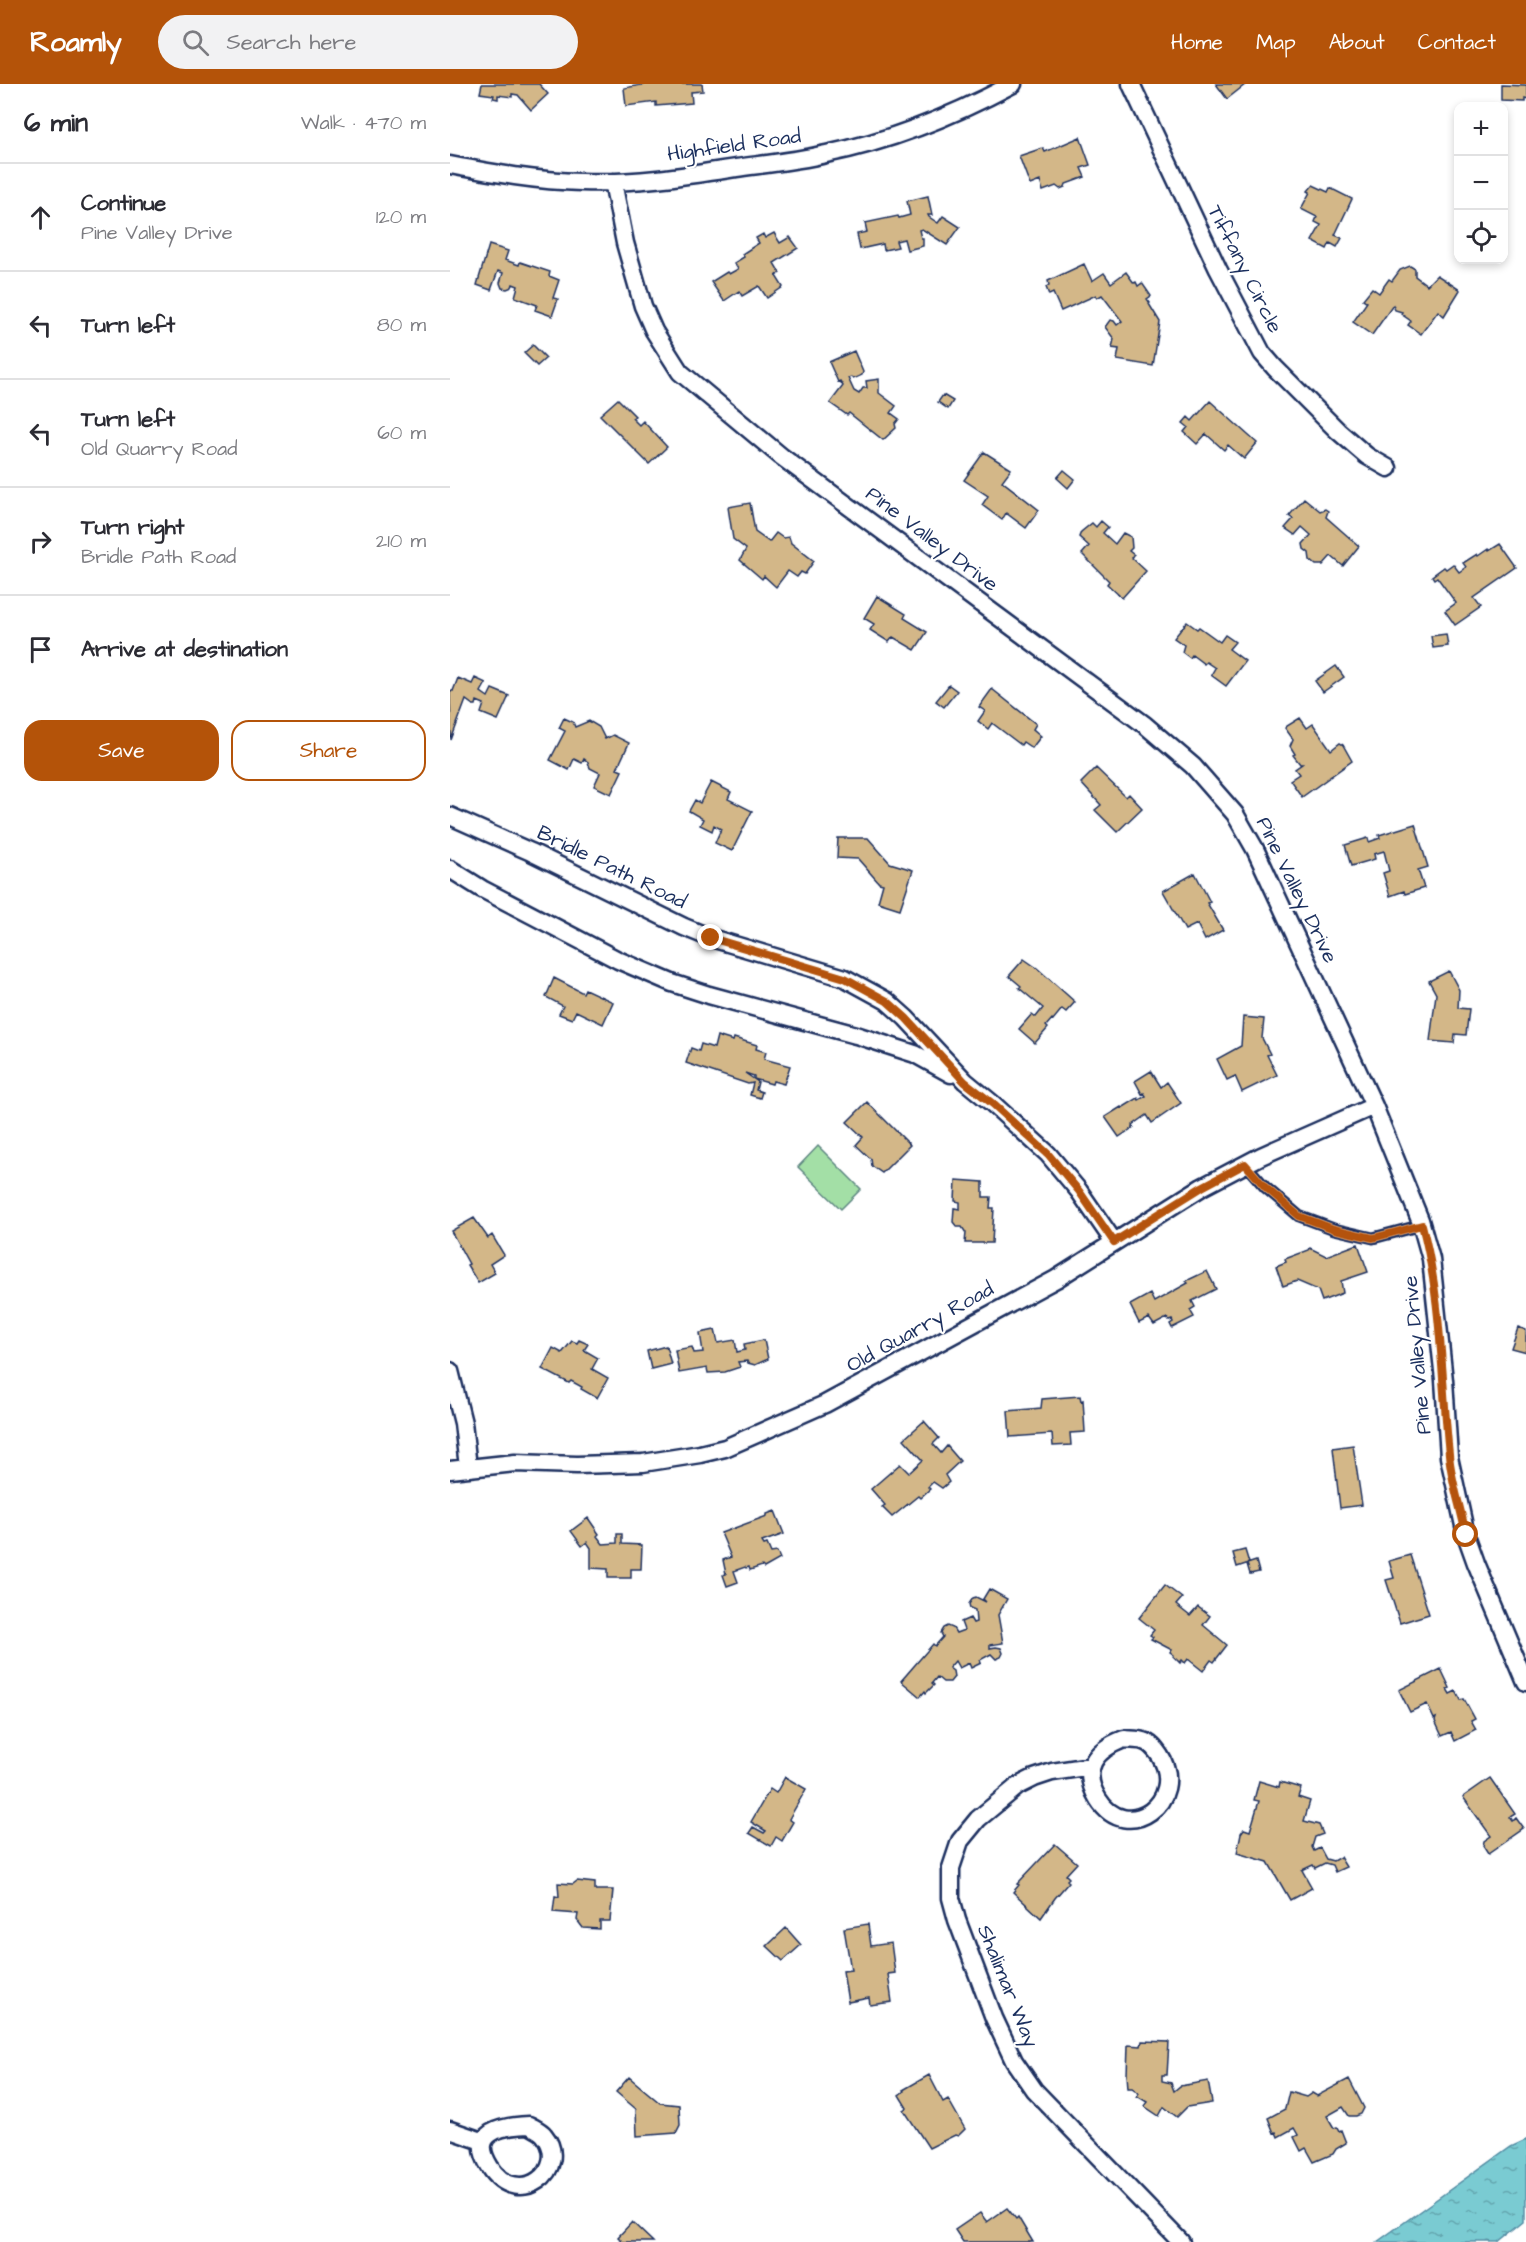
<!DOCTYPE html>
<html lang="en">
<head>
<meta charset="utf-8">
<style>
  :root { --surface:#fff; --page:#f2f2f3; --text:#2b2b33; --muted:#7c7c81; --line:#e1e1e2; --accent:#b45309 }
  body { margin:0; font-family:"Architects Daughter",sans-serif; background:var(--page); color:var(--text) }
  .controls { position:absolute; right:18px; top:18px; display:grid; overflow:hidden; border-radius:12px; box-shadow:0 3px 9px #0003 }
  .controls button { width:54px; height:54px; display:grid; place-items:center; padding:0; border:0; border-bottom:2px solid var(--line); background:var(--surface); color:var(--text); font:30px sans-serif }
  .stop { position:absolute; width:18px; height:18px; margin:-14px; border:4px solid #b45309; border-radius:50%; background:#fff }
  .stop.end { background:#b45309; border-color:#fff; box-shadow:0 2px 6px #0008 }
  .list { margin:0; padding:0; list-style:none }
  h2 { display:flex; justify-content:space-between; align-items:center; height:78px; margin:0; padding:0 24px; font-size:26px }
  h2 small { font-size:20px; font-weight:400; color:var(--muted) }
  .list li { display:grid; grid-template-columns:39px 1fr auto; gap:18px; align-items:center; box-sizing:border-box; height:108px; padding:0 24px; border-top:2px solid var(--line) }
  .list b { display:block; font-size:22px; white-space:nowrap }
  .list p { margin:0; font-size:20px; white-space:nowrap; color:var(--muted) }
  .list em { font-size:20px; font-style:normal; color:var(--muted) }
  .actions { display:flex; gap:12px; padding:18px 24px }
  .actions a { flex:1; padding:14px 0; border:2px solid var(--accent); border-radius:18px; text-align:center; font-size:21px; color:var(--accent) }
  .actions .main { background:var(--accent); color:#fff }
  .icon { flex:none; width:33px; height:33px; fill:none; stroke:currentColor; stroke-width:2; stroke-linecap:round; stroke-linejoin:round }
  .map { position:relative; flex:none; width:1076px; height:2158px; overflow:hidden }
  header { display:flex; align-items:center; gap:36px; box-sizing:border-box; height:84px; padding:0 30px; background:var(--accent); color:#fff }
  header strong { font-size:28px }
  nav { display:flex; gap:33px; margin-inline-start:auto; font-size:21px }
  .search { width:420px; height:54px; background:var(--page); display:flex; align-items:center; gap:15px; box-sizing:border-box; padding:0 21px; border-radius:33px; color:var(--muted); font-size:22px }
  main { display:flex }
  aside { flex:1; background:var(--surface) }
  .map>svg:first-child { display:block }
</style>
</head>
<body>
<header>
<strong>Roamly</strong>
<div class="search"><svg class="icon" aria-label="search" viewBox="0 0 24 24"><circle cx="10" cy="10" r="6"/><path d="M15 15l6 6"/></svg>Search here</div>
<nav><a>Home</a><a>Map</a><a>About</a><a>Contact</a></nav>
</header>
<main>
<aside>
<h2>6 min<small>Walk · 470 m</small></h2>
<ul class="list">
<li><svg class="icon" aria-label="ahead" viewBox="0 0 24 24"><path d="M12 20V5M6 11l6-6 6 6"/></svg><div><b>Continue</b><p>Pine Valley Drive</p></div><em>120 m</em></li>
<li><svg class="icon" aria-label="left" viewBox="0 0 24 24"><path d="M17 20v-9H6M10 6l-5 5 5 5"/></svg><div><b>Turn left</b></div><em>80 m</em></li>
<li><svg class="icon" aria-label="left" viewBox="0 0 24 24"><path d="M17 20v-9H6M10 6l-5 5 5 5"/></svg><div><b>Turn left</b><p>Old Quarry Road</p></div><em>60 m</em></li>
<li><svg class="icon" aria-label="right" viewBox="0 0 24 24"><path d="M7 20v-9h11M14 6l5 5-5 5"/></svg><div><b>Turn right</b><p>Bridle Path Road</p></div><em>210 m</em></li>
<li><svg class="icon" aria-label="arrive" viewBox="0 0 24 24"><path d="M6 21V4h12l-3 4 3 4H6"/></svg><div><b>Arrive at destination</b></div></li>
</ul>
<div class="actions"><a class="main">Save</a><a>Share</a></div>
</aside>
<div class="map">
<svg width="1076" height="2158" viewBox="0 0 1076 2158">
  <defs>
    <pattern id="water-ripples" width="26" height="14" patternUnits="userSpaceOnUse" patternTransform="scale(1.5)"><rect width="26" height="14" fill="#7acbd2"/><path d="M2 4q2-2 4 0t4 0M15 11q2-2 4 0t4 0" fill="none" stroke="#63a5ae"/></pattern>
  </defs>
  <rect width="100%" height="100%" fill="#fff"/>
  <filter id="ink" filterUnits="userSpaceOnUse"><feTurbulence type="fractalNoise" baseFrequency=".0167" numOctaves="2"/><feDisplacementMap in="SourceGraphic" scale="12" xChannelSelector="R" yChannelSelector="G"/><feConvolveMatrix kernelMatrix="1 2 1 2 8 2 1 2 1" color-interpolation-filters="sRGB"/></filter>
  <g filter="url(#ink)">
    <path fill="#a3dfa6" stroke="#5f8782" stroke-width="1.5" d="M368 1062 411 1105 391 1125 348 1083Z"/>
    <path fill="url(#water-ripples)" stroke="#548da4" stroke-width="1.5" d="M1076 2055V2136L1049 2158H927L1061 2062Z"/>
    <path fill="#d3b788" stroke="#1b2f5e" stroke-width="1.5" d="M32 0H89L98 10 81 26 68 11 62 10V13L48 11V15L43 14 44 11 30 9Z
      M197 0H252L253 7 241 8 242 19 206 22V18L176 22 174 4Z
      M766 0H796L777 15Z
      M1051 0 1076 1V15L1072 14V17L1051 16Z
      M630 53 640 81 631 84 635 93 616 100 615 103 610 105 606 102 593 107 590 97 580 101 569 72 593 64 595 68Z
      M863 101 878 108 880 104 902 115 885 151 892 154 887 163 880 159 877 165 862 157 871 141 865 138 867 133 851 125 860 108 858 107Z
      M478 112 482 131H478L479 133 488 139 493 132 510 143 497 161 472 145 469 146 471 154H473V162L457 166 454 155 446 157 448 163 434 166 433 160 410 165 407 150 417 148 415 139 448 132 449 134 460 131 457 117Z
      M324 149 330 159 340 153 348 164 324 179 330 189 326 192 333 203 317 214 309 202 292 212 289 207 274 217 261 198 277 188 279 190 288 185 284 179 294 173 292 170 309 159 306 154 313 150 315 154Z
      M39 161 58 167 55 176 69 181 70 178 100 188 99 192 109 196 103 214 108 215 102 232 85 226 87 221 65 213 68 202 63 200 62 203 57 205 52 204 50 199 53 189 48 187 41 206 27 201Z
      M634 180 642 197 654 189 661 199 676 188 684 199 686 198 688 202 692 199 701 212 697 215 700 219 699 220 710 238 703 282 667 276 669 265 662 264 664 255 655 243 660 236 664 237 667 241 672 237 652 211 647 214 646 211 611 227 603 209 599 211 596 203 599 201 598 197Z
      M960 182 965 185V192L977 201 987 191 1010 206 994 232 988 227 971 250 958 241 961 237 951 230 952 228 945 226 943 221 922 251 903 238 917 218 913 215 922 204 929 209 939 195 942 197 950 186Z
      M83 261 96 274 87 282 74 269Z
      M404 267 413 288 412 291 403 295 401 293 398 294 404 307 409 310 413 304H417L416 297 429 295V309L446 322 441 329 449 335 445 340 446 344 433 356 399 329 397 331 380 319 393 302 390 297 388 298 379 278Z
      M493 311 503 317 498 325 488 318Z
      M168 315 185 332 182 334 189 341 193 337 217 363 199 380 150 331Z
      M760 317 807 359 794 375 778 361 774 366 756 350 747 360 734 348 738 343 733 339 738 333 742 337Z
      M534 368 561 385 552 397 589 426 576 444 556 429 552 436 532 421 538 412 514 396Z
      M614 386 625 395 618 404 607 394Z
      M854 414 870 427 875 425 878 427 876 433 909 462 893 482 881 472 873 481H866L860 476 859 469 854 465 853 460 861 451 852 443 845 451 835 444 843 435 839 432Z
      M300 419 305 448 319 458 326 449 333 454 339 453 341 459 364 477 355 490 351 488 347 493 338 487 326 503 314 492 312 495 290 476 296 465 283 455 278 423Z
      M651 437 658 443 653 449 665 460 673 449 681 453 682 464 679 467 684 471 682 474 696 487 672 514 657 500 659 497 632 470 639 462 629 453 631 448 642 439 646 443Z
      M1050 460 1067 484 1024 514 1031 523 1005 541 995 527 1006 519 987 493 984 495 982 492 994 483 996 485 1003 480 1009 488 1016 483 1013 479 1027 470 1028 472 1038 465 1039 467Z
      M427 512 456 530 454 534 477 548 465 566 443 553 439 558 420 546 424 540 414 534Z
      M737 538 747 545 749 543 770 558 775 551 785 558 779 565 795 577 776 602 761 591 765 584 756 578 754 580 742 571 740 574 732 568 734 561 724 554Z
      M996 550 998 562 983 564 981 552Z
      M886 582 894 593 873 608 865 597Z
      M8 594 22 600 25 594 36 599 31 608 38 613 42 605 59 612 48 636 31 629 34 620 27 617 26 621H23L16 616 1 656 0 606 3 607Z
      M499 601 507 607 494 623 486 617Z
      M542 605 586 640 583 645 591 652 582 664 573 658 571 661 542 639 538 645 528 637 535 627 529 623Z
      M114 634 123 638 125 643 139 637 149 643 155 655 163 651 179 659 167 685 172 687 161 710 144 702 150 689 140 684 138 678 134 675 132 679 124 675 119 686 100 676 115 647 109 644Z
      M850 634 857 644 863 640 881 666 890 659 893 661 902 677 852 713 840 696 849 690 845 685 852 680H850L843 671 845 670 840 662 843 655 835 644 837 642Z
      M646 684 676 713 679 710 692 724 667 748 645 726 651 721 631 699Z
      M261 698 281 708 278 715 302 727 282 767 265 759 271 745 264 741 262 747 250 741 253 735 239 727 245 716 250 719Z
      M965 740 978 783 968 786 974 804 955 810 954 807 940 812 933 789 939 787 934 767 924 770 925 775 901 782 895 761 918 754 919 758 930 754 929 751Z
      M388 754H418L440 779 463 786 450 825 428 818 433 800 429 799 408 775 387 774Z
      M745 789 760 818 757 819 773 846 755 856 747 840 735 846 713 807Z
      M574 875 587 884 625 918 616 928 612 925 603 936 602 935 596 942 598 944 585 959 569 945 582 930 586 933 593 924 569 904 571 902 559 892Z
      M999 887 1009 906 1008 924 1019 925 1016 951 1005 950 1004 959 980 957 986 910 979 897Z
      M104 894 133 909 135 905 163 918 153 940 126 927 122 935 109 930 113 922 96 913Z
      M793 933 814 935 812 954 820 970 817 971 827 991 792 1008 785 992 777 996 767 975 791 962Z
      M267 952 283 957 284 954 307 961 306 965 316 968 314 975 340 982 334 1000 323 997 322 1000 304 995V992L295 989 308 998 306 1006 312 1008 310 1014 300 1011 303 999 298 1000 236 979 241 964 249 967 251 960 264 964Z
      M701 987 711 1003 717 998 731 1019 702 1039 697 1031 683 1041 684 1043 669 1053 655 1033 671 1023 672 1024 688 1014 689 1016 696 1012 694 1009 692 1010 685 997Z
      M417 1018 460 1061 432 1089 422 1082 421 1075 406 1061 413 1053 397 1038Z
      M506 1096 533 1098V1113H541L540 1124H544L542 1159H515L516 1149 512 1143H507L503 1138 504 1124 510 1125V1118L505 1117Z
      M24 1134 38 1154 42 1151 54 1171 40 1180 45 1189 28 1199 17 1181 19 1180 1 1147Z
      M908 1160 918 1188 891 1197 893 1209 872 1217 868 1206 847 1197 833 1202 826 1182 836 1178 835 1175 859 1166 860 1164 876 1172Z
      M757 1187 766 1205 742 1217 745 1223 740 1226 744 1233 722 1244 720 1240 723 1238 722 1236 719 1237 717 1234 704 1241 699 1234 689 1239 680 1221 700 1210 704 1218 738 1199 736 1197Z
      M1068 1244 1076 1247V1268L1061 1264Z
      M265 1246 268 1259 285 1256 287 1268 295 1266 294 1260 314 1256 318 1275 305 1281 298 1279 297 1277 288 1278 290 1283 275 1288 258 1289 257 1284 229 1289 225 1266 242 1263 244 1269 253 1268 250 1249Z
      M129 1256 138 1260 134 1266 148 1274 142 1285 158 1294 147 1314 131 1305 132 1303 121 1297 119 1299 92 1285 103 1264 112 1269 122 1257 127 1259Z
      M216 1262 221 1280 201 1285 197 1267Z
      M630 1312 631 1317 633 1316 635 1348 620 1349 621 1361 603 1362 602 1350 560 1353 558 1327 591 1324 592 1315Z
      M474 1337 489 1354 483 1360 491 1369 497 1362 510 1377 495 1391 499 1398 492 1404 483 1398 478 1403 480 1405 470 1414 468 1412 442 1433 432 1423 435 1421 421 1405 450 1380 459 1389 473 1376 454 1355Z
      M903 1361 912 1421 890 1424 883 1364Z
      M325 1427 334 1450 312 1458 314 1461 317 1460 321 1469 327 1468 330 1475 314 1484 312 1482 300 1486 299 1483 296 1484 295 1483 284 1487 288 1498 277 1502 273 1491 276 1490 273 1476 281 1473 271 1449 317 1432V1430Z
      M138 1434 149 1450 147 1452 153 1460 167 1459V1450H172V1460L192 1461 191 1485H181V1494H158V1485L141 1484V1464L137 1458 132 1462 121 1447Z
      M795 1466 799 1479 787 1483 783 1469Z
      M960 1471 979 1530 950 1539 936 1496 944 1494 939 1477Z
      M806 1477 809 1488 800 1490 797 1480Z
      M715 1501 732 1514 726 1521 740 1532 748 1523 760 1532 753 1541 777 1561 764 1578 761 1576 753 1587 738 1575 735 1579 732 1576 730 1579 723 1572 724 1571 720 1568 722 1566 701 1555 703 1553 700 1551 704 1546 689 1534Z
      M539 1505 557 1515 548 1531 553 1559 540 1561V1564L546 1563 551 1564 553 1569 551 1573 546 1575 541 1570 530 1576 531 1579 521 1584 519 1579 509 1584 505 1577 499 1584 503 1587 504 1593 500 1598H493L487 1593 482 1599 484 1601 476 1609 475 1607 470 1613 451 1597 483 1560 485 1562 493 1553 491 1549 494 1544 498 1542 503 1544 506 1549 514 1546 511 1538 520 1534 523 1539 526 1538 525 1526 520 1524 519 1520 523 1514 526 1513 536 1518 533 1515Z
      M991 1585 1000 1604 997 1605 1000 1610 1006 1607 1011 1616 1014 1615 1025 1635 1021 1637 1026 1646 1005 1657 1001 1648 992 1652 985 1637 986 1634 984 1635 977 1620 960 1628 949 1606Z
      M335 1693 356 1705 339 1735 343 1738 332 1757 326 1753 321 1762 299 1749 303 1743 314 1749 316 1747 301 1738 320 1705 326 1709Z
      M1040 1694 1065 1730 1060 1733 1063 1737 1066 1734 1074 1745 1038 1770 1033 1762 1034 1757 1041 1752 1013 1713Z
      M809 1697 829 1703 830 1698 851 1704 848 1713 860 1717 854 1737 869 1741 873 1750 865 1753 862 1763 864 1767 870 1764 876 1775 883 1777 890 1773 896 1783 885 1788 882 1781 875 1779 865 1784 863 1781 852 1786 862 1804 840 1816 818 1778 787 1769 791 1749 794 1745 800 1747 809 1717 804 1716Z
      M605 1760 627 1779 616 1791 619 1794 617 1796 619 1798 605 1814 591 1834 563 1808 569 1801 567 1800Z
      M127 1797 145 1799V1806H163L160 1837H150V1845L133 1844 127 1836 128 1830 103 1828 105 1812 109 1813 108 1799 123 1800Z
      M418 1840 421 1862 441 1859 445 1889 438 1890 442 1918 420 1921 419 1914 398 1918 393 1887 401 1886 394 1844Z
      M336 1844 351 1861 333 1877 317 1862Z
      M692 1957 719 1958 717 1991H712V1997L721 1999 724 2007 730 2002 758 1997 762 2019 737 2023 727 2033 714 2023 709 2032 694 2022 697 2018 687 2012 689 2009 682 2004H678L677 1991 678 1961 691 1962Z
      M479 1991 493 2018 498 2015 515 2045 508 2052 505 2051 479 2064 454 2026 457 2024 449 2011 454 2007 453 2006Z
      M179 1993 210 2019 229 2021 230 2041 226 2049 187 2052 186 2025 166 2008Z
      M899 1995 914 2024 911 2030 906 2032H899L893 2023 877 2032 884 2044 887 2043 889 2047 891 2046 896 2059 886 2065 883 2070 864 2078 856 2064 851 2067 844 2053 848 2051 844 2044 828 2053 826 2048 824 2049 818 2034 835 2025 839 2008 856 2013 862 2009 867 2012Z
      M557 2124 566 2135 568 2133 583 2158H513L505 2146 530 2129 537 2138Z
      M182 2138 203 2158H169L171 2156 168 2153Z"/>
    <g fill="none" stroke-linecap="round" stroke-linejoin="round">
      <g stroke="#1b2f5e" stroke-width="13">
        <path id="service" d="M795 1080 815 1103 849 1132 884 1145 923 1154 972 1141"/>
      </g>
      <g stroke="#1b2f5e" stroke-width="21">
        <path id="minor" d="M681 0 768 185 812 269 825 284 888 347 917 372 938 384
          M0 81C43 89 87 97 131 98 183 100 234 92 286 84 315 80 346 77 376 70 441 57 505 31 563 0
          M163 98 175 159 193 222 204 247 230 288 332 373 695 641 743 682 785 730 805 765 924 1022 970 1136 981 1175 994 1296 999 1373 1016 1451 1026 1479 1076 1598
          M0 732 81 768 234 843 261 854 395 894 437 917 456 934 515 997 543 1020 598 1070 629 1107 664 1158
          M0 785 32 805 168 876 222 899 259 911 406 951 465 970 501 990
          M0 1287 13 1339 18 1383
          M0 1386 65 1379 127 1381 193 1379 250 1370 275 1364 375 1320 606 1195 752 1103 811 1072 924 1022
          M674 1655C680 1656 687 1655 693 1657 701 1659 705 1665 710 1672 738 1716 677 1762 648 1715 630 1685 645 1666 674 1655Z
          M641 1682 602 1688 584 1694 568 1702 528 1735 510 1757 501 1784V1814L507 1836 544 1934 564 1977 584 2006 731 2158
          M79 2041C84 2044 91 2047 94 2051 122 2085 68 2127 40 2083 18 2048 51 2042 79 2041Z
          M0 2046 32 2057"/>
      </g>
      <use href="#service" stroke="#fff" stroke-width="8"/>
      <use href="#minor" stroke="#fff" stroke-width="16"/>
    </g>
  </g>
  <g fill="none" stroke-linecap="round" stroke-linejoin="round" filter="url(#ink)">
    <path stroke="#b45309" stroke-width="8" d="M261 854 395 894 437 917 456 934 515 998 543 1020 598 1070 629 1107 664 1158 752 1103 795 1080 815 1103 849 1132 884 1145 923 1154 972 1141C992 1215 991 1293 999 1370 1001 1397 1011 1424 1016 1451"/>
  </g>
  <g text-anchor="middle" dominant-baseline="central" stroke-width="4.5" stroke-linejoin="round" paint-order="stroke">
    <g font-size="21" fill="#1b2f5e" stroke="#fff">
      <text transform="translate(284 61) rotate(-8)">Highfield Road</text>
      <text transform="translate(795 185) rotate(63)">Tiffany Circle</text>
      <text transform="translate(482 455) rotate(37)">Pine Valley Drive</text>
      <text transform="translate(162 783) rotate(26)">Bridle Path Road</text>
      <text transform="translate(847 806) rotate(64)">Pine Valley Drive</text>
      <text transform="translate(470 1243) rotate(-29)">Old Quarry Road</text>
      <text transform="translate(967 1271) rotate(-95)">Pine Valley Drive</text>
      <text transform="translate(558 1902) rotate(68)">Shalimar Way</text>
    </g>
  </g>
</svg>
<div class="controls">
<button>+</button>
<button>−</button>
<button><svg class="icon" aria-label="locate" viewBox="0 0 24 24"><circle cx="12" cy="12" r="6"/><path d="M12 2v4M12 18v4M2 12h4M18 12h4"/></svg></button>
</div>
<div class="stop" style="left:1016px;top:1451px"></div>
<div class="stop end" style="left:261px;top:854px"></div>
</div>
</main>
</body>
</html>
